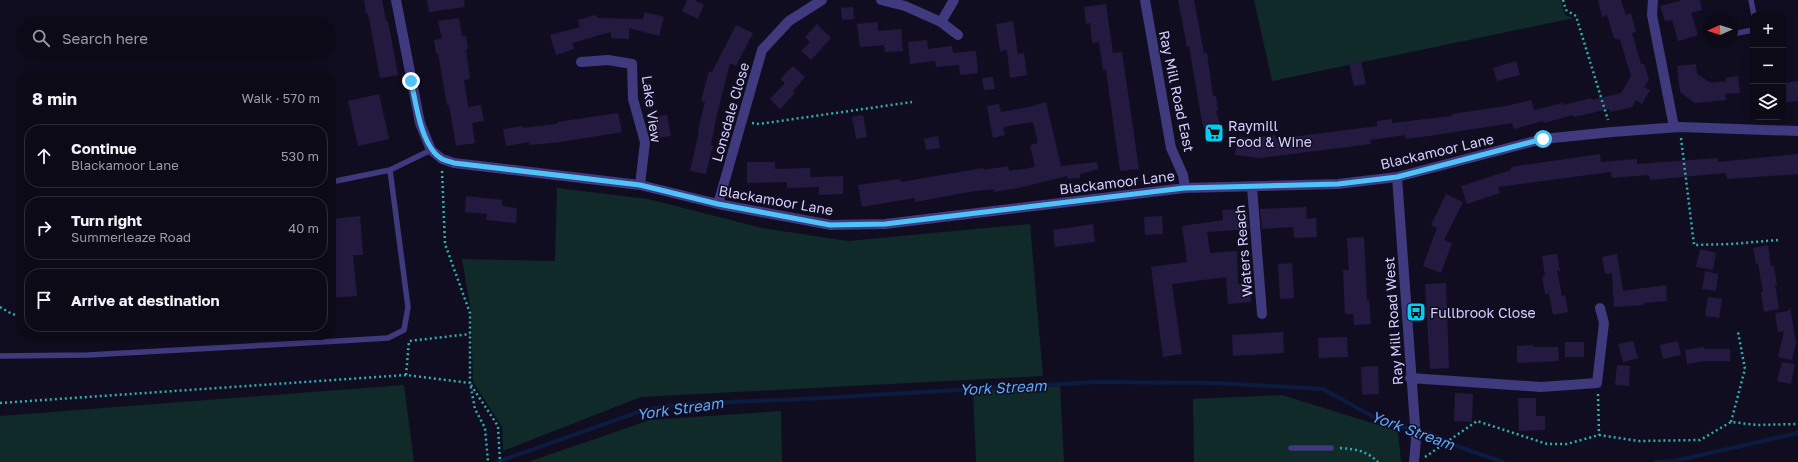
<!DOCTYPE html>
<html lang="en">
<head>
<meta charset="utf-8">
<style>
  :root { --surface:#0d0a18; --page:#161321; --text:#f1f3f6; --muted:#9a9aa2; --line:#2d2b37 }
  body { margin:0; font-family:"Golos Text",sans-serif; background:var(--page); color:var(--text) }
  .controls { position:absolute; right:12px; top:12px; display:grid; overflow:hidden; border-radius:8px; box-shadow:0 2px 10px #0003 }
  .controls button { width:36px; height:36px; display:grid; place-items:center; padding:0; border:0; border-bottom:1px solid var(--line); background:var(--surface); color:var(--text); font:20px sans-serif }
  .compass { position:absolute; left:1702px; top:12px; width:36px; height:36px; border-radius:50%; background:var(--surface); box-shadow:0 2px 10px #0003; rotate:267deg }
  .stop { position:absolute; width:12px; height:12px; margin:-9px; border:3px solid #4fc3f7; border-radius:50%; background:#fff }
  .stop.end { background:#4fc3f7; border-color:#fff; box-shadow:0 1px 4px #0008 }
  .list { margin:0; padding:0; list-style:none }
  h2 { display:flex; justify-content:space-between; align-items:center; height:52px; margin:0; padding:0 16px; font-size:17px }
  h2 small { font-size:13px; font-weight:400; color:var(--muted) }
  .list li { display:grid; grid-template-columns:26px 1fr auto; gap:12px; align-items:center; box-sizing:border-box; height:64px; margin:0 8px 8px; padding:0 8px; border:1px solid var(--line); border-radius:16px }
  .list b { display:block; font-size:15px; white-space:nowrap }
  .list p { margin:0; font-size:13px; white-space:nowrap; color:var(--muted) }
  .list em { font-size:13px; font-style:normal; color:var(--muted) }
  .icon { flex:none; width:22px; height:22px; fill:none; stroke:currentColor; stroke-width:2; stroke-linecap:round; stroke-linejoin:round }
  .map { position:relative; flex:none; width:1798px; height:462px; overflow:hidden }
  .search { position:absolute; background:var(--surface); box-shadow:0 2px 10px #0003; left:16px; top:16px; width:320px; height:44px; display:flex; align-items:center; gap:10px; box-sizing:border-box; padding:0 14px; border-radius:22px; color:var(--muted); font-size:15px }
  .panel { position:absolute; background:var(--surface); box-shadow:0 2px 10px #0003; left:16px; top:72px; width:320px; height:268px; border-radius:16px }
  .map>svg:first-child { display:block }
</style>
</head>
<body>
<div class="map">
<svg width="1798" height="462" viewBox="0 0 1798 462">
  <rect width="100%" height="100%" fill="#110d20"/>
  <path fill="#102929" d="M1254 0H1561L1565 15 1574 18 1272 81Z
    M557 188 648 199 762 228 848 241 1030 224 1043 376 641 397 503 451 502 427 473 382 471 311 462 259 555 261Z
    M404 385 414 462H0V416Z
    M1060 386 1064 462H976L973 391Z
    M1282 395 1398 431 1401 462H1194L1193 399Z
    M781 411 782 462H528L650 420Z"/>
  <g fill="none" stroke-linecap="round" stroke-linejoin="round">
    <path stroke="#0c1c40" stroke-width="4" d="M497 462 644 410 689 404 822 398 1096 382 1216 383 1323 389 1381 421 1431 434 1462 448 1503 462
      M1656 462 1675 461 1798 433"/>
  </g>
  <path fill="#241a40" d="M364 0H382L386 21H388L398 75 380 78 368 13 366 14Z
    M427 0H464L465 7 429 12Z
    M687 0H694L704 5 698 19 682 11Z
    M1178 0H1194L1204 53H1207L1213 96H1216L1218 111H1216L1224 137 1208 142 1202 122 1189 46 1187 47Z
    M1598 0H1621L1626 15 1631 13 1636 32 1632 33 1641 64H1644L1649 80 1644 87 1650 90 1642 104 1636 100 1632 107 1610 112 1609 109 1574 117 1573 115 1544 123 1543 121 1514 129 1512 123 1429 136 1405 139V135L1370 140 1371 144 1259 158 1235 155 1238 137 1251 138 1275 135 1276 139 1377 126V121L1392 119V123L1452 116V114L1506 106 1531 100 1534 110 1563 103 1564 105 1591 98 1592 100 1621 93 1631 76 1620 40 1614 38 1607 15 1602 17Z
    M1682 0H1700L1702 10 1691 13 1698 35 1678 41 1672 20 1665 21 1660 6Z
    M1106 4 1113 53 1122 52 1139 169 1120 171 1106 70H1103L1099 42 1092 43 1090 23 1086 24 1084 7Z
    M853 7 854 19 842 20 841 8Z
    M645 12 664 17 659 36 629 28V39L611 38V32L572 43 574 49 556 55 550 35 580 27 578 20 596 15 597 18 643 19Z
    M459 18 462 36H466L468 49H466L470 79 464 80 468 107 481 105 484 121 472 123 475 143 456 146 449 105H447L438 53 436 54 434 40 442 39 438 21Z
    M1013 21 1018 54 1024 53 1027 75 1010 78 1007 50 1000 51 996 24Z
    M878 22V31L901 29 903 51 885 52 884 45 860 47 857 24Z
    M817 24 831 38 811 60 801 51 810 42 805 37Z
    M736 25 753 33 736 66 730 63 717 114 711 145H713L706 174 690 171 699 131 698 130 705 102 701 101 709 71 712 72Z
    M927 40 928 49 952 46 953 53 976 51 978 73 960 75 959 65 936 67 935 61 910 64 908 42Z
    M1361 61 1366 84 1354 86 1349 63Z
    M1516 61 1520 75 1497 81 1493 68Z
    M1696 64 1697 74 1711 83 1726 81V78L1738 76 1740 93 1725 94 1726 100 1695 103 1680 92 1677 66Z
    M793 66 805 77 793 91 795 93 780 109 770 99 785 83 780 79Z
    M993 77 995 89 984 90 982 78Z
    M1798 81V101L1783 103V83Z
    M379 94 389 139 358 146 348 101Z
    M1046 102 1061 166 1097 162 1098 169 1080 174V178L1068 179 1067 176 1018 188 994 192 993 189 969 192 915 202V198L862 207 858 185 900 179 901 182 983 168 984 170 1008 166 1009 171 1035 167 1030 145 1038 143 1033 122 1003 127 1005 135 993 138 987 106 999 104 1001 112 1029 107Z
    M618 113 622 132 561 142 529 145V142L506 146 503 129 523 126V128L557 124V122Z
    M667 115 671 136 655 138 652 117Z
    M863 115 867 137 856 139 852 117Z
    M938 136 940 148 926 150 924 139Z
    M1600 154 1601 162 1637 159V164L1718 158V162L1798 154V174L1727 179 1726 173 1650 180 1649 175 1612 178 1611 172 1498 187 1500 193 1467 204 1461 186 1511 170V167Z
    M747 162H775V169L810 168 811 177 843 176V194L819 195V187L787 188V182L747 183Z
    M1446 194 1463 202 1444 240 1452 243 1441 273 1423 266 1437 228 1431 225Z
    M466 196 502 200V206L517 208 516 223 486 220 487 214 465 212Z
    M1306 207 1307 219 1316 218 1317 237 1294 238 1293 227 1262 229 1260 209Z
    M1244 209 1247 210 1249 229 1207 232 1210 253 1237 251 1238 284 1250 283 1251 302 1228 304 1226 277 1172 284 1182 354 1163 357 1151 267 1187 262 1182 226 1223 220 1222 210Z
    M360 216 363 255H353L357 296 331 298V219Z
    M1162 216 1163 234 1145 235 1144 217Z
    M1093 224 1095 242 1055 247 1053 230Z
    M1364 237 1367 300H1369L1371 324 1354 325 1353 314H1345L1343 270H1349L1347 238Z
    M1768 245 1771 266H1774L1777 285H1775L1779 309 1764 312 1761 293 1763 292 1758 264H1756L1753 248Z
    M1700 249 1716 253 1713 270 1696 267Z
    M1557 254 1560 271H1557L1562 296 1565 295 1568 312 1553 315 1549 294H1545L1542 277 1545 276 1542 256Z
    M1617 254 1623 291 1666 285 1667 301 1643 303 1644 305 1614 307 1612 273 1605 274 1602 257Z
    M1292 263 1294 298 1280 299 1278 264Z
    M1705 271 1718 274 1716 291 1702 289Z
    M1446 283 1449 368 1430 369 1425 284Z
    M1708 297 1722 299 1719 318 1705 316Z
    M1790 307 1796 342 1792 360 1778 357 1784 331 1778 332 1775 313 1788 311Z
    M1283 332 1284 353 1233 356 1232 335Z
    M1347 337 1348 357 1319 358 1318 338Z
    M1633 341 1638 358 1623 362 1618 344Z
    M1678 341 1681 355 1663 359 1660 345Z
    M1565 342H1584V357H1565Z
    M1534 345V347H1558L1559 361 1517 363V346Z
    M1704 347V349H1730V361H1704L1687 364 1685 350Z
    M1782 362 1795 364 1791 384 1777 381Z
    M1617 365 1630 366 1629 386 1615 385Z
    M1378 366 1379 394 1362 395 1361 367Z
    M1455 393 1473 394 1472 422 1454 421Z
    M1518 398H1536V416H1545V430L1519 431Z"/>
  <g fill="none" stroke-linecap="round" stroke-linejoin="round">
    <path stroke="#30afae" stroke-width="2.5" stroke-dasharray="2 3" stroke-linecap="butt" d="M1563 0 1566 10 1576 16 1608 120
      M752 123 759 124 912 102
      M1681 138 1694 245 1731 244 1778 240
      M442 171 445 244 470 313V383L475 409 485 428 488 462
      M0 307 12 314 21 316
      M406 375 409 341 470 334
      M471 385 498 426 500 462
      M1598 394 1599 435
      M0 403 406 375 470 383
      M1731 422 1745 369 1738 332
      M1340 448C1356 449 1367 451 1378 462
      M1425 457 1477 421 1547 444H1567L1599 435 1638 441 1700 440 1731 422 1757 425 1798 424"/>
    <path stroke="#3f397e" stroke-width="5.5" d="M1751 0 1754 15
      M1732 34 1753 30
      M331 182 390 170
      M0 356 88 355 305 343 388 338 404 330 408 307 390 170 431 150
      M1291 448H1331"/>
    <path stroke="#3f397e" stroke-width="10" d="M396 0 420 123 431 150 442 159 454 163 640 185 718 204 831 225 885 224 1185 188 1338 184 1397 177 1543 139 1612 132 1680 127 1798 131
      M881 0 905 6 941 22 954 0
      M1145 0 1171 148 1183 175 1185 188
      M1653 0 1652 15 1674 127
      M941 22 958 35
      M581 62 608 60 632 64 633 99 645 142 640 185
      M1397 177 1416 439 1414 462
      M1252 187 1262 314
      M718 204 762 50 789 21 822 0
      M1410 378 1541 387 1597 383 1604 323 1600 308"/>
  </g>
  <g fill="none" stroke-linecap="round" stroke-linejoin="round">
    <path stroke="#4fc3f7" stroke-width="5" d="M411 81C416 103 421 147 442 159 445 161 450 161 454 163L640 185 718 204 830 225 885 224 1184 188 1338 184 1397 177 1543 139"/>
  </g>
  <defs>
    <g id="supermarket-square" transform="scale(1)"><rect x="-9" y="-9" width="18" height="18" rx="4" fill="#05cdf2" stroke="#110d20"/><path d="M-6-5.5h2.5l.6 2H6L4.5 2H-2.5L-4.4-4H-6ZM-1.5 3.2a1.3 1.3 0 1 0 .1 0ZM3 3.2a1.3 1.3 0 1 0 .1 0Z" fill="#111"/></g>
    <g id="bus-square" transform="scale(1)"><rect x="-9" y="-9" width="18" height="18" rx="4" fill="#05cdf2" stroke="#110d20"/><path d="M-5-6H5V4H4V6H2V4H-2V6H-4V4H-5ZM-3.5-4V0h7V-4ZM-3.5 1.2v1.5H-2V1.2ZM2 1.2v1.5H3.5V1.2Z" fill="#111"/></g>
  </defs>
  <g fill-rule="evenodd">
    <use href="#supermarket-square" x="1214" y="133"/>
    <use href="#bus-square" x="1416" y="312"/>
  </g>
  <g text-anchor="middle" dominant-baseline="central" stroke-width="3" stroke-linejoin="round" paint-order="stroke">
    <g font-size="14" fill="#d5cdfe" stroke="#110d20">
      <text transform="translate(1177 91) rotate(78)">Ray Mill Road East</text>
      <text transform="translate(652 109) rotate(82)">Lake View</text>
      <text transform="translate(730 112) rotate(-74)">Lonsdale Close</text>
      <text transform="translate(1437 151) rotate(-13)">Blackamoor Lane</text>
      <text transform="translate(1117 182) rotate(-7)">Blackamoor Lane</text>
      <text transform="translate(776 200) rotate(10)">Blackamoor Lane</text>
      <text transform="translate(1243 251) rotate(-95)">Waters Reach</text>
      <text transform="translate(1393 321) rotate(-94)">Ray Mill Road West</text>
    </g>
    <g font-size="14" fill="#d5cdfe" stroke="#110d20" text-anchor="start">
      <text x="1228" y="125">Raymill<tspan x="1228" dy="16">Food &amp; Wine</tspan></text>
      <text x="1430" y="312">Fullbrook Close</text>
    </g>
    <g font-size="15" font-style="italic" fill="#5da9fc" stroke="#110d20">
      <text transform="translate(1003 387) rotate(-3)">York Stream</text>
      <text transform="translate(680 408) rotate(-8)">York Stream</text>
      <text transform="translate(1413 430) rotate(20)">York Stream</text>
    </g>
  </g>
</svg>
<div class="controls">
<button>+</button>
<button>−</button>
<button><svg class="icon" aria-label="layers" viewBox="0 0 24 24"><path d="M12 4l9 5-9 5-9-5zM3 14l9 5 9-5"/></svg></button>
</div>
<svg class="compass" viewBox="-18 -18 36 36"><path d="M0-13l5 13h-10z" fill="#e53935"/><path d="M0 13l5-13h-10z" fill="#9a9aa2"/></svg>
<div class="stop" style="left:1543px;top:139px"></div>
<div class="stop end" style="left:411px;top:81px"></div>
<div class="search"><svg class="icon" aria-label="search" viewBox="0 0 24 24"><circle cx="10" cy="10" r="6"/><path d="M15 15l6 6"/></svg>Search here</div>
<section class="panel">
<h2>8 min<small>Walk · 570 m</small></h2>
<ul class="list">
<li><svg class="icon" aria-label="ahead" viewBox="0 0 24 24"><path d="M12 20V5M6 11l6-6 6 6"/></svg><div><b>Continue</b><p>Blackamoor Lane</p></div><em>530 m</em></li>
<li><svg class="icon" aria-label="right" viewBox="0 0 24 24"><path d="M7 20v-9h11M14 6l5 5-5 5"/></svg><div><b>Turn right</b><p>Summerleaze Road</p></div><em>40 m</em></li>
<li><svg class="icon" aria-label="arrive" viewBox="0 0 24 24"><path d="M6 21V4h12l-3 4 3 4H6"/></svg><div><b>Arrive at destination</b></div></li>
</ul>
</section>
</div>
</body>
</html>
